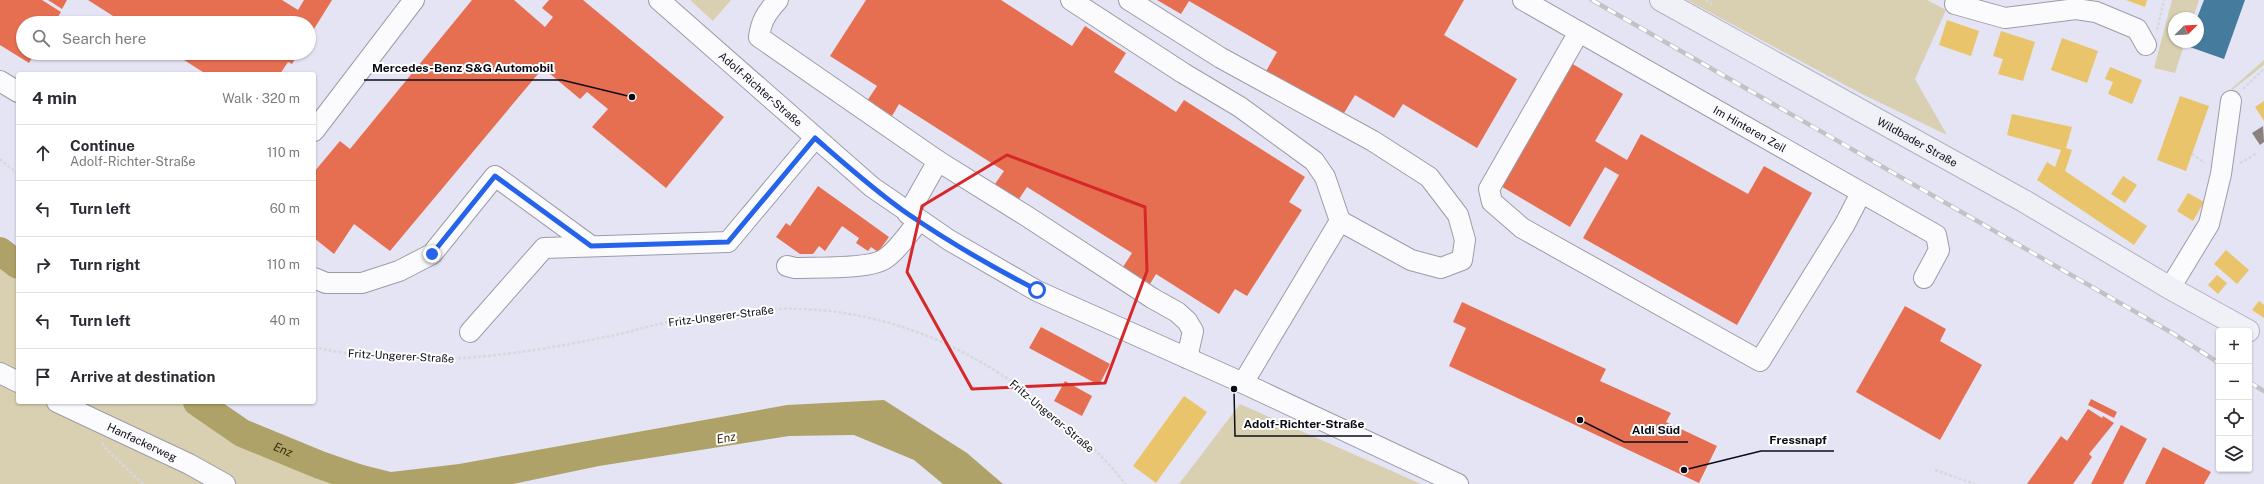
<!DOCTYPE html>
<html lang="en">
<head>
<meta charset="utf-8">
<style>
  :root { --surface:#fff; --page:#f7f7f7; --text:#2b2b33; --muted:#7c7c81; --line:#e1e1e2 }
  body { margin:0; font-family:"Public Sans",sans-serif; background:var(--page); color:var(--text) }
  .controls { position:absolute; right:12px; bottom:12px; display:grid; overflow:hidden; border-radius:4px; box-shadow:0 1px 3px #0004 }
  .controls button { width:36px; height:36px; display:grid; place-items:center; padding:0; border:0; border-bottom:1px solid var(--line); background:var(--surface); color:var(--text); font:20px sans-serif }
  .compass { position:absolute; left:2168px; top:12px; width:36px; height:36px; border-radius:50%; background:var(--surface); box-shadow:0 1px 3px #0004; rotate:66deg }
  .stop { position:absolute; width:12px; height:12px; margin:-9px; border:3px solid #2563eb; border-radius:50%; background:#fff }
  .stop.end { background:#2563eb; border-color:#fff; box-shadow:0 1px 4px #0008 }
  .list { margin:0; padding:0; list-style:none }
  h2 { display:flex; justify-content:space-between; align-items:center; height:52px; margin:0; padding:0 16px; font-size:17px }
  h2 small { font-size:13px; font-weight:400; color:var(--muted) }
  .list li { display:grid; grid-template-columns:26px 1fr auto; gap:12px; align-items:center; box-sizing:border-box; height:56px; padding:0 16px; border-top:1px solid var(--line) }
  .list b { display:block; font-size:15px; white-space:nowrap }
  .list p { margin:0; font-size:13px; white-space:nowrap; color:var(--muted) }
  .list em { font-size:13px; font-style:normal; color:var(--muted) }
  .icon { flex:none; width:22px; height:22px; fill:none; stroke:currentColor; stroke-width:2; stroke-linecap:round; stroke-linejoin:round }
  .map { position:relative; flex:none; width:2264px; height:484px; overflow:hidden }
  .search { position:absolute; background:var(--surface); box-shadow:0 1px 3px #0004; left:16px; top:16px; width:300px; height:44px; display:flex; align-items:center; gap:10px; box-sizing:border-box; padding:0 14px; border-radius:22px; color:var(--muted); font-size:15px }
  .panel { position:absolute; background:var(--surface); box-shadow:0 1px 3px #0004; left:16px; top:72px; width:300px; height:332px; border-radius:4px }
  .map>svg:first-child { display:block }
</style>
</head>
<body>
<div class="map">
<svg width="2264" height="484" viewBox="0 0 2264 484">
  <rect width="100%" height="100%" fill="#e4e4f4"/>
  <path fill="#d8d0b1" d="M690 0H731L713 21Z
    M1687 0H1927L1946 10 1915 79 1947 135 1862 94Z
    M2172 0H2199L2193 18H2174V42H2185L2175 73 2154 68Z
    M2264 60V65L2232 90 2231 89Z
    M0 261 18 275V402H188L236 434 341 484H0Z
    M1240 404 1421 484H1179Z"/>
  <path fill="#afa268" d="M884 400 967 453 1003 484H943L914 460 854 435 789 436 599 466 513 484H351L315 465 323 455 391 472 459 464 787 405Z"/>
  <path fill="#e9c46a" d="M2126 0H2147L2145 7Z
    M1947 20 1979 31 1971 56 1939 45Z
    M2001 31 2035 42 2023 81 1998 74 2003 59 1993 56Z
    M2062 38 2098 51 2087 83 2051 70Z
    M2110 67 2142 80 2132 104 2108 94 2113 82 2105 79Z
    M2180 96 2209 106 2186 171 2157 160Z
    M2264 101V121L2255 107Z
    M2012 114 2072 127 2066 148 2072 150 2065 171 2147 226 2134 245 2037 180 2047 162 2055 167 2061 150 2007 135Z
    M2123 176 2137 185 2125 203 2111 194Z
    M2188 193 2204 202 2193 221 2177 211Z
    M2226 250 2249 270 2237 284 2214 264Z
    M2217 275 2227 283 2218 294 2208 285Z
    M2259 301 2264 305V318L2252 310Z
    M1184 396 1207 412 1156 483 1133 466Z"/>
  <path fill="#e76f51" d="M0 0H42L61 12 54 23H23V53H35L29 63 0 45Z
    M48 0H67L62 9Z
    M88 0H282L298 10 304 0H332L309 37V23H124Z
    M472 0H514L545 27 553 17 542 8 549 0H583L724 117 666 188 592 127 608 109 587 92 580 99 543 68 390 251 354 224 334 254 314 238V172L340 141 350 149Z
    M866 0H1001L1072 46 1085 26 1126 53 1114 72 1176 112 1184 100 1305 177 1289 202 1302 210 1247 296 1235 289 1219 314 1156 274 1150 284 1123 267 1132 253 1027 187 1019 199 995 184 1004 171 899 104 892 116 867 101 877 86 830 56Z
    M1157 0H1464L1444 35 1517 79 1477 148 1403 104 1394 118 1355 95 1341 118 1265 73 1277 52 1189 1 1181 14Z
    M173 53H299L292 64 288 62 280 74H206Z
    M1571 63 1623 94 1595 141 1627 160 1641 134 1748 194 1764 166 1812 193 1737 325 1583 238 1619 175 1605 167 1570 227 1499 185Z
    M818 186 889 237 878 252 871 247 868 251 856 243 859 238 842 226 825 251 819 246 813 254H800L776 237 786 223 790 226Z
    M1462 302 1606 369 1600 381 1671 413 1666 422 1717 446 1699 483 1449 366 1466 328 1453 322Z
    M1905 306 1946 329 1940 341 1982 365 1940 440 1856 392Z
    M1041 327 1110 364 1099 385 1029 348Z
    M1065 381 1092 396 1082 416 1054 401Z
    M2091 399 2117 412 2114 418 2088 405Z
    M2088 409 2102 418 2103 416 2114 423 2089 454 2092 457 2073 484H2027L2061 436 2067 441Z
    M2121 425 2147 439 2123 484H2091Z
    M2163 447 2211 472 2204 484H2145Z"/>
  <path fill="#457b9d" d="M2204 0H2245L2224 59 2187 46 2189 42H2198L2197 18Z"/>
  <path fill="#8a817c" d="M2263 126 2264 142 2260 145 2252 133Z"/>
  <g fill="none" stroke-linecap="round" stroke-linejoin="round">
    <g stroke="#afa268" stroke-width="28">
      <path d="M0 251 18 265"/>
      <path id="s1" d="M197 402 242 433 320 465 375 484"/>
    </g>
    <g stroke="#9c9ca9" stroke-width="22">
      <g id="minor">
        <path id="s2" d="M659 0 872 187 949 240 1037 291 1243 383 1458 484"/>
        <path d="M778 0C767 12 761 21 759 37L938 161 908 214"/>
        <path d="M1071 0 1183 73 1240 107 1314 161 1325 177 1340 221"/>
        <path d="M1129 0 1221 58 1373 141 1429 177 1458 215 1465 240 1462 260 1441 268 1411 260 1340 221 1243 383"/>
        <path id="s3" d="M1523 0 1936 235 1939 250 1924 278"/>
        <path d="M1955 4 2005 18 2076 9 2096 12 2137 29 2146 45"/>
        <path d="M1579 32 1489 189 1492 202 1522 228 1760 361 1845 224 1861 193"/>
        <path d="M0 81 18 92"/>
        <path d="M314 131 414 0"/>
        <path d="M938 161 1028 217 1152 298 1177 312 1187 321 1193 331 1187 358"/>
        <path d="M787 266 795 268C816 267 871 270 886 258 899 249 909 232 919 221"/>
        <path d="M314 278 326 283H362L399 271 432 254 495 176 591 246"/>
        <path d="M2170 288 2209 224 2221 174 2231 101"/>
        <path d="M470 332 544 248 728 242 815 138"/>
        <path d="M0 373 18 382"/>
        <path id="s4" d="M57 402 189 464 225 484"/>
      </g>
    </g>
    <g stroke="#b1b1c2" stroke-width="24">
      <g id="major">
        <path id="s5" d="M1661 0 2024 201 2170 288 2248 331"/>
      </g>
    </g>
    <path stroke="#d8d8dd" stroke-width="2.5" stroke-dasharray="3 2" stroke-linecap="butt" d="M1706 0 1714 6
      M2157 30 2164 0
      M2243 89 2264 69
      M2192 154 2205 163
      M0 159 18 174
      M2240 163 2256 154
      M314 347C411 370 509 357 605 337 631 332 656 324 681 319 712 313 746 310 777 309 860 306 940 333 1008 379 1044 404 1100 449 1125 484
      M102 443 106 449 143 484
      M1935 470 1975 484"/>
    <use href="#minor" stroke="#fbfbfd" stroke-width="20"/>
    <use href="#major" stroke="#f0f0f7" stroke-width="22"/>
    <g stroke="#c2c2c6" stroke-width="4.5">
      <path id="rail" d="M1592 0 2174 334 2219 363
        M2249 382 2264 391"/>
    </g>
    <use href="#rail" stroke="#fff" stroke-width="3" stroke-dasharray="9" stroke-linecap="butt"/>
  </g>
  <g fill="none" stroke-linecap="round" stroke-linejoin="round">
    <path stroke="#2563eb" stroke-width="5" d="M432 254 495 176 591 246 728 242 815 138C845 164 875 191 908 214 949 242 992 267 1037 290"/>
  </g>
  <path fill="none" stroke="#d62828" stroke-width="3" stroke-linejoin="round" d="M1007 155 1145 207 1147 271 1105 383 972 389 907 272 922 206Z"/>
  <g text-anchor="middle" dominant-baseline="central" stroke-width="4" stroke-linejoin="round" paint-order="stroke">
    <g font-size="11" fill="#0c0c18" stroke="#fff">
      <text stroke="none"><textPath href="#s2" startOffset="135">Adolf-Richter-Straße</textPath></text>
      <text stroke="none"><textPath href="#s3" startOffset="261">Im Hinteren Zeil</textPath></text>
      <text stroke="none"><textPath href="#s5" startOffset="293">Wildbader Straße</textPath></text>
      <text transform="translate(721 316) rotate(-7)">Fritz-Ungerer-Straße</text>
      <text transform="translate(401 356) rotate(3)">Fritz-Ungerer-Straße</text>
      <text transform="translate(1052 416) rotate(40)">Fritz-Ungerer-Straße</text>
      <text stroke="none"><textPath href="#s4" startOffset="94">Hanfackerweg</textPath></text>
    </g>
    <g font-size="12" font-style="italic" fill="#362e07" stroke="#fff">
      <text transform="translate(726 438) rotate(-10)">Enz</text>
      <text stroke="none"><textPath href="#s1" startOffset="99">Enz</textPath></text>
    </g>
  </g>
  <path fill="none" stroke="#0c0c18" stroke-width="1.5" d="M632 97L562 80H364M1234 389L1235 436H1372M1580 420L1624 442H1688M1684 470L1761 451H1834"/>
  <g fill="#0c0c18" stroke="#fff" stroke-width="1.5">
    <circle cx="632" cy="97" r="4"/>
    <circle cx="1234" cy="389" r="4"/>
    <circle cx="1580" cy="420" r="4"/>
    <circle cx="1684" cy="470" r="4"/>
  </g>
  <g font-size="12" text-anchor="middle" font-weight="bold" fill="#0c0c18" stroke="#fff" stroke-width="4" stroke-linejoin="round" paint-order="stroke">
    <text x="463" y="72">Mercedes-Benz S&amp;G Automobil</text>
    <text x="1304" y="428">Adolf-Richter-Straße</text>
    <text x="1656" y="434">Aldi Süd</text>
    <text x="1798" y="444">Fressnapf</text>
  </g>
</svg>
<div class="controls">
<button>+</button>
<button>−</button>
<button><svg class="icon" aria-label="locate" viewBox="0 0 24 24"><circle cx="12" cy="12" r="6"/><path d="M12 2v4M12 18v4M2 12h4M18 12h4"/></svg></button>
<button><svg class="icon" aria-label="layers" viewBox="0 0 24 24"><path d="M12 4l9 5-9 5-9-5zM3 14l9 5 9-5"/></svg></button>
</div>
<svg class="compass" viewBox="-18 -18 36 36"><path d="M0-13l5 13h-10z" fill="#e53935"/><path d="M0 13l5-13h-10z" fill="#7c7c81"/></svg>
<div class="stop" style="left:1037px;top:290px"></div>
<div class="stop end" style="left:432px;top:254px"></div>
<div class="search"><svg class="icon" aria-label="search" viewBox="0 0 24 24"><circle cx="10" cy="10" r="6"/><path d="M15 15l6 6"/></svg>Search here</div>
<section class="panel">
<h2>4 min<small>Walk · 320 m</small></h2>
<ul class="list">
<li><svg class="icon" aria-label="ahead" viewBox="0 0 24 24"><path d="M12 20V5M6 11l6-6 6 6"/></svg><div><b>Continue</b><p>Adolf-Richter-Straße</p></div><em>110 m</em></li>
<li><svg class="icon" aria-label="left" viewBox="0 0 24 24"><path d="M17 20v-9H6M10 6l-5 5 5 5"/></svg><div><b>Turn left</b></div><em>60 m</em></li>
<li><svg class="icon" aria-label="right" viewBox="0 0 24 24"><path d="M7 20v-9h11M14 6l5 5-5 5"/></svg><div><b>Turn right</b></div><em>110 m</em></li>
<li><svg class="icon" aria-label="left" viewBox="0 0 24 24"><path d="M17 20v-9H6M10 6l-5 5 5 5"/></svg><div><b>Turn left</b></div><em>40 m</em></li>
<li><svg class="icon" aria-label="arrive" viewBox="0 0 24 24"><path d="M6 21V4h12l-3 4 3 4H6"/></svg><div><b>Arrive at destination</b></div></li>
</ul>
</section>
</div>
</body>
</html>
